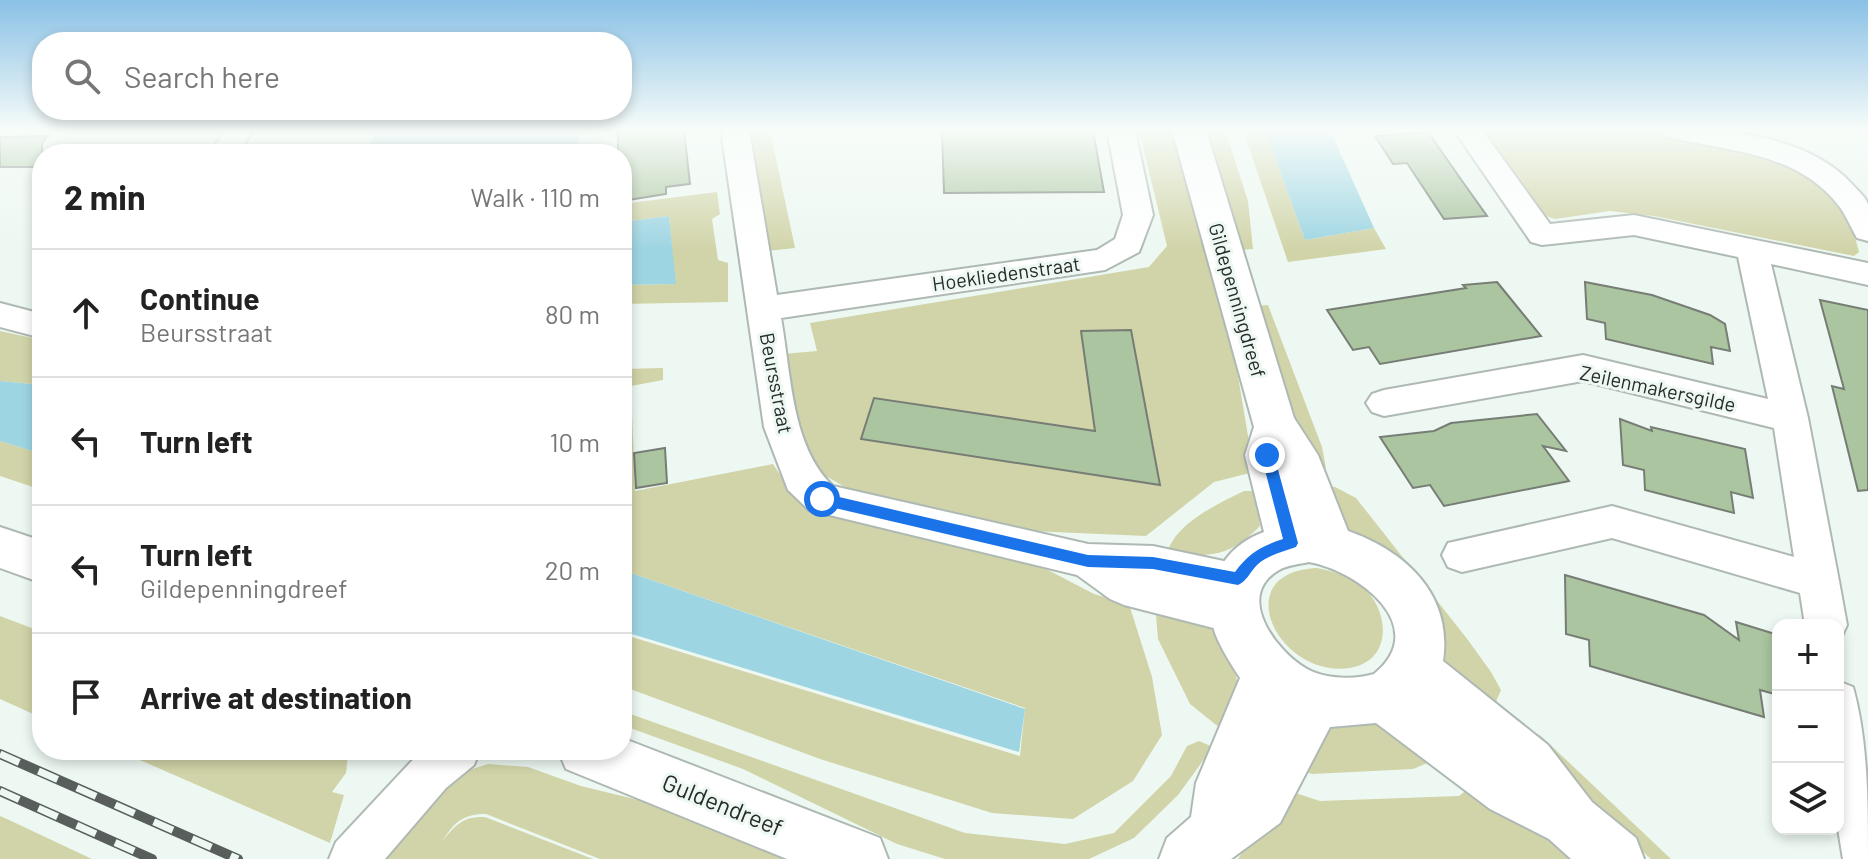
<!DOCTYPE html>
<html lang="en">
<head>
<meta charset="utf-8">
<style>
  :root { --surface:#fff; --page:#f2f2f2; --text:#222; --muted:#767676; --line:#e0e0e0 }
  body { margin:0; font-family:Barlow,sans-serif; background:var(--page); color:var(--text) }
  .controls { position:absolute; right:24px; bottom:24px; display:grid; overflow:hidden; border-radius:16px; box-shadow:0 4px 12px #0003 }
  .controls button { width:72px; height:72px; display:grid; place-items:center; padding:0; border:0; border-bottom:2px solid var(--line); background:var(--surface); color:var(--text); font:40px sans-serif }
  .stop { position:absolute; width:24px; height:24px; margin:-18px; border:6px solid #1a73e8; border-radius:50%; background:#fff }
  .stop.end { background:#1a73e8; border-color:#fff; box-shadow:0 2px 8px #0008 }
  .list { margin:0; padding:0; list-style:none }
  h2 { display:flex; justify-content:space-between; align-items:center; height:104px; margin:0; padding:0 32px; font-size:34px }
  h2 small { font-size:26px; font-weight:400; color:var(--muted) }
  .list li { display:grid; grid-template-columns:52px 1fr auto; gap:24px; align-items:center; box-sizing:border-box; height:128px; padding:0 32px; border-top:2px solid var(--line) }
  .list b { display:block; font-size:30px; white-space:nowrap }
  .list p { margin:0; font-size:26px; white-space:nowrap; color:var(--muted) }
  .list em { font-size:26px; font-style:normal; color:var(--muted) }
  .icon { flex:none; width:44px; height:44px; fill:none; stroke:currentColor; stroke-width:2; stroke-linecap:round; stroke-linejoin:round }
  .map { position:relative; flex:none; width:1868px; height:859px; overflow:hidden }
  .search { position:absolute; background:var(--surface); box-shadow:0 4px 12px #0003; left:32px; top:32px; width:600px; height:88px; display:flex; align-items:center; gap:20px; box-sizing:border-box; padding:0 28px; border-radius:32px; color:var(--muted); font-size:30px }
  .panel { position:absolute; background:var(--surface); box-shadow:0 4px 12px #0003; left:32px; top:144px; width:600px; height:616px; border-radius:32px }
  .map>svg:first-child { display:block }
</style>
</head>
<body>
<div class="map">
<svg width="1868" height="859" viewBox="0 0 1868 859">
  <rect width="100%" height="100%" fill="#edf8f2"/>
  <path fill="#d1d4a8" d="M744 130H770L795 248 767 251Z
    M1139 130H1173L1234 352 1254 472 1214 482 1146 536 1030 531 848 489 814 469 800 439 783 354 817 351 810 323 1149 267 1167 246Z
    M1200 130H1225L1248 201 1253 249 1237 250Z
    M1243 130H1265L1305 240 1374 228 1386 249 1288 262Z
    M1477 130H1646L1790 163 1818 178 1851 222 1859 252 1854 256 1654 216 1610 211 1555 219 1543 215Z
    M717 192 720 214 712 219 718 260 728 263V302L622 304V285L675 284 669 216 622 222V204Z
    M1268 305 1322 447 1326 468 1314 472 1275 380 1253 306Z
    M0 331 42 340V385L0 381Z
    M663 368V380L631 386 635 491 773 464 791 492 1048 570 1094 594 1129 604 1152 677 1162 735 1133 781 1073 819 992 813 820 759 622 686V634L1020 756 1025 708 622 570V369Z
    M0 441 42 454V490L0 476Z
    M1320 484 1335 487 1356 498 1468 640 1491 672 1501 690 1492 711 1451 683 1364 541 1342 526Z
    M1244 491H1255L1260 526C1228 558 1210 557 1167 553 1177 522 1216 505 1244 491Z
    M1317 568C1336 572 1353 577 1367 591 1390 616 1391 661 1350 668 1278 679 1226 572 1317 568Z
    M1155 603 1210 626 1232 655 1238 686 1220 728 1190 704 1158 639Z
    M0 616 42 632V718L0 699Z
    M622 711 965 833 1065 844 1114 833 1171 776 1187 746 1199 741 1213 747 1178 795 1134 838 1089 859H945L897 844 743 769 622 725Z
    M1364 719 1403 731 1442 757 1413 769 1312 774 1286 766 1330 722Z
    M1517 723 1541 736 1671 859H1651L1508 731Z
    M117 750H345L348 754 346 773 332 792 344 795 330 843Z
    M488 764 528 767 581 786 663 806 800 859H600L486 814C464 814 455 821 443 840 456 825 463 816 485 817L593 859H369L447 777Z
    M1478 781 1578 859H1238L1280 788 1320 801 1459 796Z
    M0 816 7 819 92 859H0Z"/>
  <path fill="#9dd5e2" d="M377 130H579V154H364Z
    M1265 130H1330L1374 228 1305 240Z
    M669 216 676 284 622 285V222Z
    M0 381 42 385V454L0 441Z
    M622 570 1025 709 1019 752 622 631Z"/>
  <path fill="#aac5a0" stroke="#777d75" stroke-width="2" d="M618 130H684L690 184 666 187V194L622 201V154H618Z
    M942 130H1093L1104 192 944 193Z
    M1428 132 1460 178 1487 216 1444 219 1407 163 1393 164 1375 136Z
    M48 136 42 143V167H0V137Z
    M1497 282 1541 336 1380 364 1369 347 1353 350 1327 310 1466 288 1463 285Z
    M1585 282 1652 295 1710 315 1725 324 1730 351 1711 347 1713 364 1606 339 1605 323 1587 319Z
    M1820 300 1868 310V490L1858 491 1832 386 1844 389Z
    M1131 330 1160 485 861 439 874 398 1095 431 1081 331Z
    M1537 414 1566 451 1543 446 1569 481 1444 506 1430 485 1413 488 1380 437 1434 431 1451 423Z
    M1620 419 1652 431 1651 427 1745 449 1753 498 1731 492 1734 513 1645 490 1644 470 1623 465Z
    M665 448 667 483 636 488 634 453Z
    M1565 575 1704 615 1739 640 1736 622 1775 634 1778 695 1760 690 1764 717 1590 666 1589 640 1566 634Z"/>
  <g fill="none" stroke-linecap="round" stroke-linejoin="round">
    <g stroke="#afb9b3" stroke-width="4">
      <path id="street" d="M226 130H254L237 154H209Z
        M721 130H749L777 295 1097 250 1115 239 1123 215 1107 130H1135L1153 215 1139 252 1105 270 781 318C791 372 791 447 833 486L1088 544 1153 546 1252 567 1258 579 1252 591 1238 596 1212 591 1248 602 1254 615 1248 628 1233 633 1124 605 1110 599 1077 575 809 510 788 490 764 427Z
        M1454 130H1482L1550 224 1634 215 1868 263V285L1771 264 1808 418 1839 581 1847 625 1841 638 1838 639V625H1805L1800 593 1612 538 1462 572 1448 567 1442 555 1448 543 1612 506 1794 557 1774 428 1583 381 1384 416 1372 412 1366 403 1372 394 1384 390 1583 355 1768 399 1738 257 1634 235 1542 245 1531 242Z
        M1660 130C1723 127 1807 135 1852 184 1857 190 1866 197 1868 204 1868 214 1868 230 1868 241L1857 238C1851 228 1846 215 1839 206 1797 151 1725 151 1664 136Z
        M0 303 42 314V338L0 327Z
        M1838 681 1853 687C1868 740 1868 803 1868 859H1843L1838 829Z
        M422 750H480L474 765 446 788 385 859H329L336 842Z"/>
    </g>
    <g stroke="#afb9b3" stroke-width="4">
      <path id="secondary" d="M1172 130H1206L1294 418 1318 455 1348 531C1405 551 1453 594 1443 661L1548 745 1592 802 1636 838 1644 859H1571L1549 839 1490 809 1376 723 1330 727 1280 823 1231 859H1159L1167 838 1191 817 1196 783 1240 678C1231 664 1221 649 1215 633 1201 590 1221 547 1264 532L1245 455 1254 427ZM1309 562C1359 571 1432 627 1374 674 1355 680 1324 679 1307 669 1276 651 1234 596 1279 570 1287 565 1300 564 1309 562Z
        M0 527 42 541V583L0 568Z
        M622 738 880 838 888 859H787L566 769 558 750H622Z"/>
    </g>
    <use href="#street" fill="#fff" fill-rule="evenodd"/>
    <use href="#secondary" fill="#fff" fill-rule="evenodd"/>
    <g stroke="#585e5b" stroke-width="10">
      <path id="rail" d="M0 754 238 859
        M0 791 152 859"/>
    </g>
    <use href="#rail" stroke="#edf8f2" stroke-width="7" stroke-dasharray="21" stroke-linecap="butt"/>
  </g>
  <linearGradient id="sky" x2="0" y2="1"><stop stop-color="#8ac1e6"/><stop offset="0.52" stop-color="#f7fcf9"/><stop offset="1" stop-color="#f7fcf9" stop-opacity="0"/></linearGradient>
  <rect width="1868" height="250" fill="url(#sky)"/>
  <path fill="#1a73e8" d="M1267 450 1274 455 1298 543 1296 547C1282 552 1268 555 1257 565 1250 572 1247 581 1238 585L1153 569 1088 567 822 505 815 499 822 493 1088 555 1153 557 1235 572C1248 554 1261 546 1283 539L1261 455Z"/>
  <g text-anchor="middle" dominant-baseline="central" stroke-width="6" stroke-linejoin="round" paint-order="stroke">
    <g font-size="20" fill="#272b29" stroke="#edf8f2">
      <text transform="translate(1006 273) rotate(-8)">Hoekliedenstraat</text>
      <text transform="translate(1238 300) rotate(74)">Gildepenningdreef</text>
      <text transform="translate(777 383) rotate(79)">Beursstraat</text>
      <text transform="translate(1658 388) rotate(12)">Zeilenmakersgilde</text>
    </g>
    <g font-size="24" fill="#272b29" stroke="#edf8f2">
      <text transform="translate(723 804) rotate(22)">Guldendreef</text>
    </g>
  </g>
</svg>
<div class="controls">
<button>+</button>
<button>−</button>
<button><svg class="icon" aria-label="layers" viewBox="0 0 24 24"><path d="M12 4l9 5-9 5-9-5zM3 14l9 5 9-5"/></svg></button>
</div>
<div class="stop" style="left:822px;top:499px"></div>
<div class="stop end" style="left:1267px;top:455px"></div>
<div class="search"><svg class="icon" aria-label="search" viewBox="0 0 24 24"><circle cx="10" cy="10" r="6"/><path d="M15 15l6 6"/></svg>Search here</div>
<section class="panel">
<h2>2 min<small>Walk · 110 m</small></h2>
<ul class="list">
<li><svg class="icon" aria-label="ahead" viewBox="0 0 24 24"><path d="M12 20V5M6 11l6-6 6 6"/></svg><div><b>Continue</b><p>Beursstraat</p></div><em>80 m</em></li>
<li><svg class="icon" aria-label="left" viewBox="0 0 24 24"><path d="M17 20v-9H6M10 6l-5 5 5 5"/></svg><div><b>Turn left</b></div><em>10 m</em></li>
<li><svg class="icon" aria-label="left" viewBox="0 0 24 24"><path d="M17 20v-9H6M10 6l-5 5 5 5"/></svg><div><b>Turn left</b><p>Gildepenningdreef</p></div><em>20 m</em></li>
<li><svg class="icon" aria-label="arrive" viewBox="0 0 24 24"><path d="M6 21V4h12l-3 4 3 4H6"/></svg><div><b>Arrive at destination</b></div></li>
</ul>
</section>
</div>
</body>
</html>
